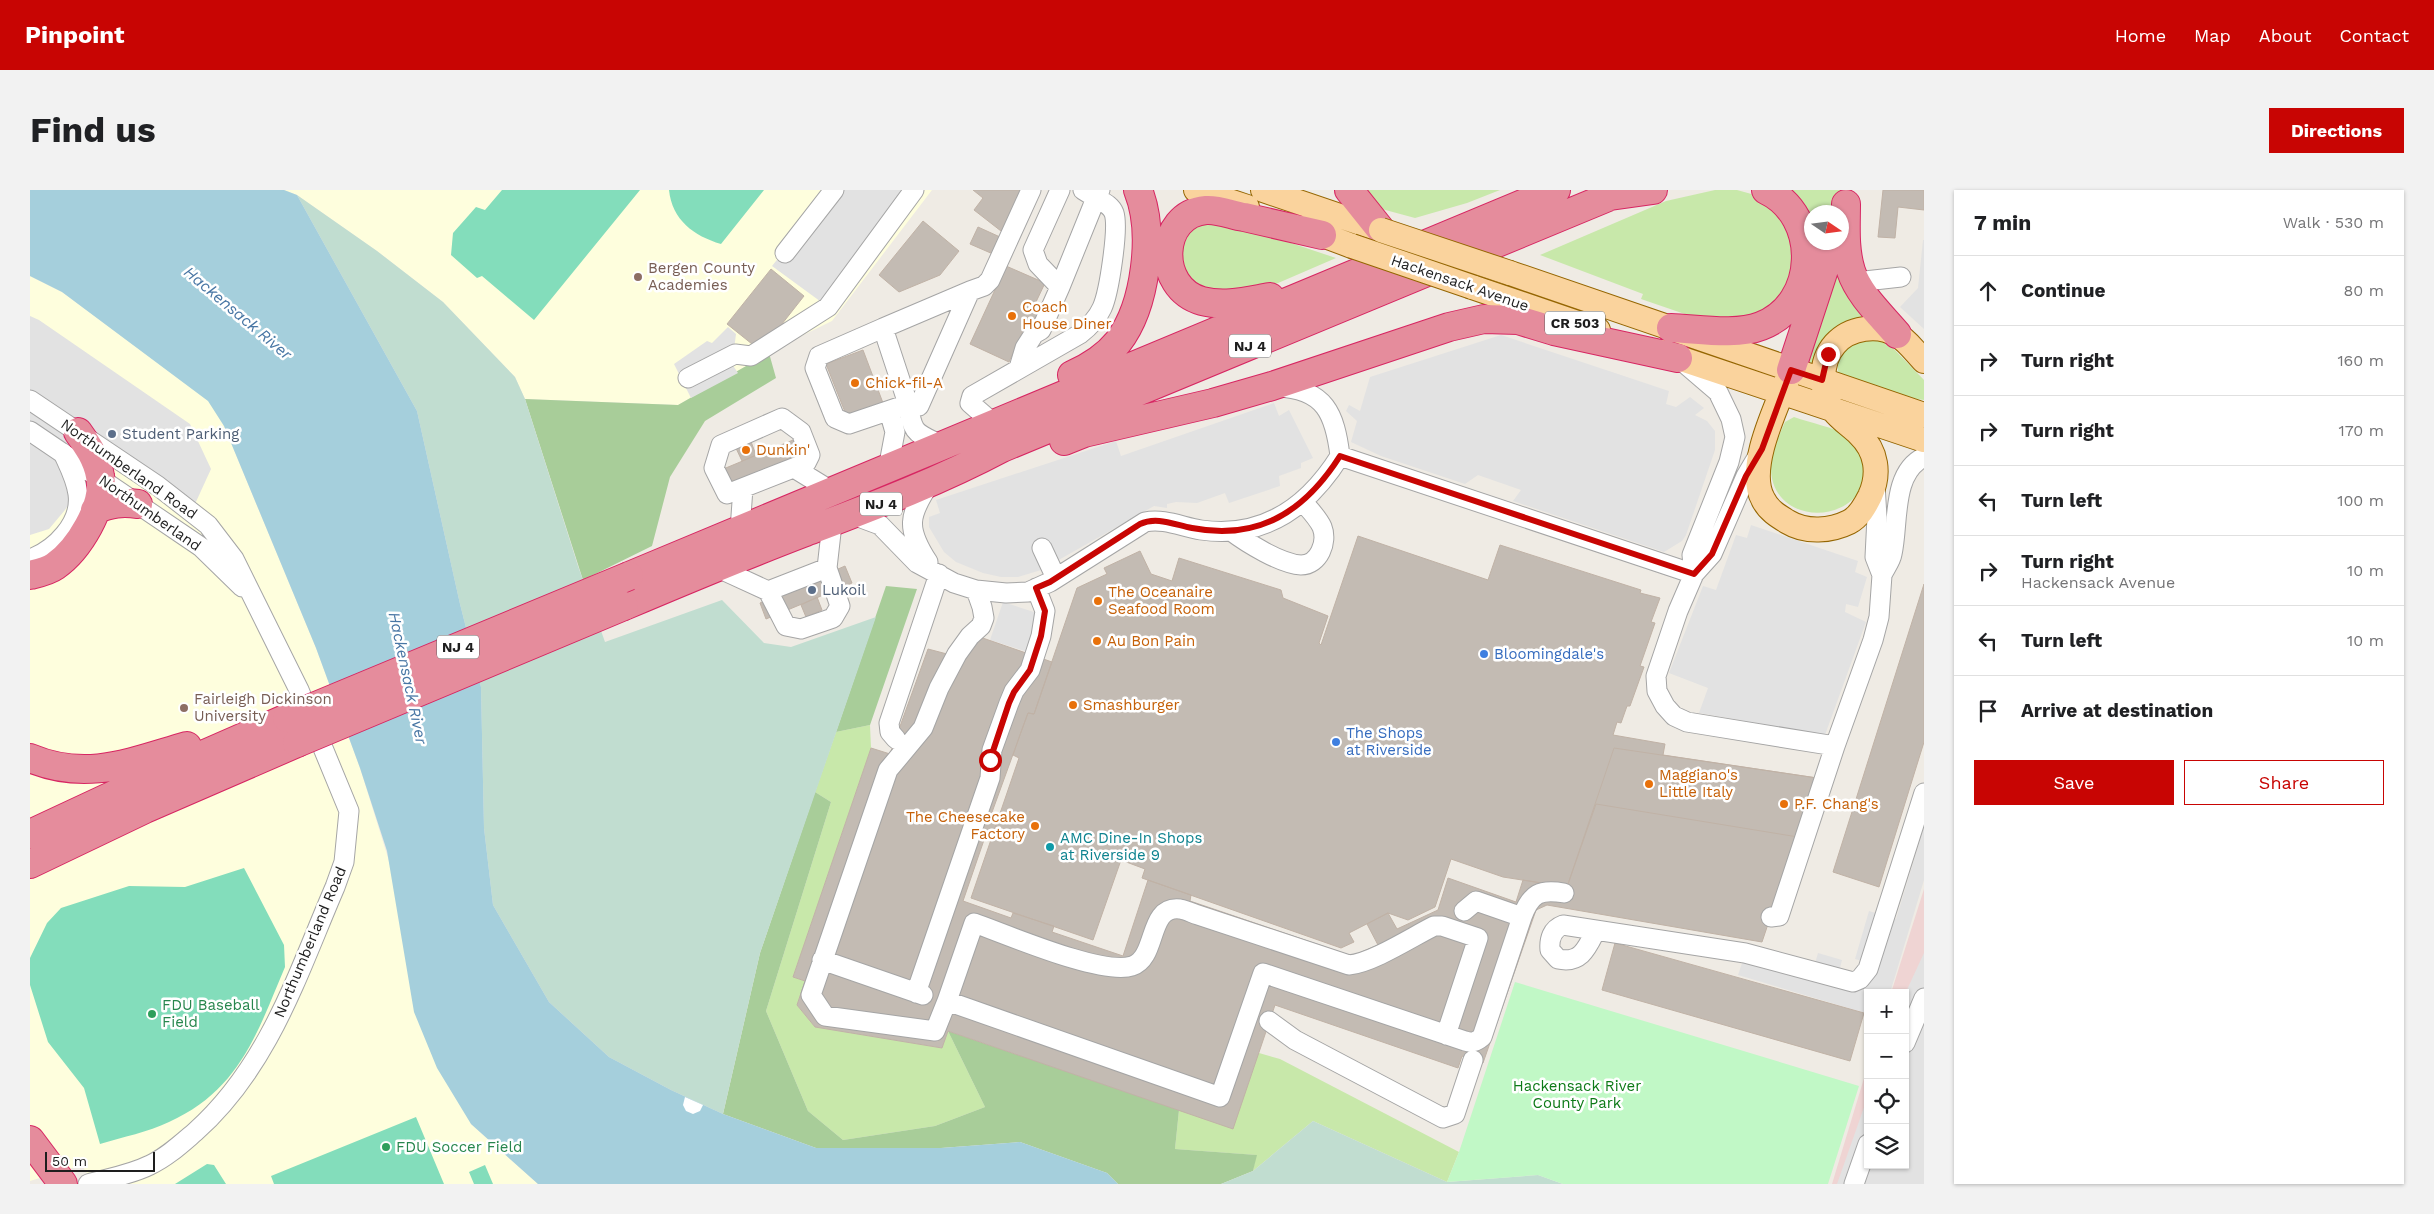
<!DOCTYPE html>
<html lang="en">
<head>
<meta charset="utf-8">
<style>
  :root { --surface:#fff; --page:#f2f2f2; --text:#202124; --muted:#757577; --line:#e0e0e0; --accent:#c80503 }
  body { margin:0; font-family:"Work Sans",sans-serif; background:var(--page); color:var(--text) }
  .controls { position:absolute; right:15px; bottom:15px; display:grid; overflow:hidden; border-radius:0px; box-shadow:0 1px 4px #0004 }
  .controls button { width:45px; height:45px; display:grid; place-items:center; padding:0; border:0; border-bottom:1px solid var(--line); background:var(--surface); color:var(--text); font:25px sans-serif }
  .compass { position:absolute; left:1774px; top:15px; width:45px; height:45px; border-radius:50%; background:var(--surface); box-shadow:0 1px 4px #0004; rotate:103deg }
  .scale { position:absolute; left:15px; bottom:12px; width:110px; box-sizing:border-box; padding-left:5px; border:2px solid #1e1e1e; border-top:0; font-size:14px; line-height:18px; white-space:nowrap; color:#1e1e1e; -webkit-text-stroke:4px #fff; paint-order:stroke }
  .stop { position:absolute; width:15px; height:15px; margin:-11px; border:4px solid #c80503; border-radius:50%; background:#fff }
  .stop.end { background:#c80503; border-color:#fff; box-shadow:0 1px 5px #0008 }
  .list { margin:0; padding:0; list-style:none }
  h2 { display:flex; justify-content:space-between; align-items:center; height:65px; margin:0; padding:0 20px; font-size:21px }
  h2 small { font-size:16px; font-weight:400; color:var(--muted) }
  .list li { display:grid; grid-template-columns:32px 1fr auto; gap:15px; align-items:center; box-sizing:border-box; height:70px; padding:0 20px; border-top:1px solid var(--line) }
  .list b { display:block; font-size:19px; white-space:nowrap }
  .list p { margin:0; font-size:16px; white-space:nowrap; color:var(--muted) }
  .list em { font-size:16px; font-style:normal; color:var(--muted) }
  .actions { display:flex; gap:10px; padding:15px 20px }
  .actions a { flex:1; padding:11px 0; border:1px solid var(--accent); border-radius:0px; text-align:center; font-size:18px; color:var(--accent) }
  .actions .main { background:var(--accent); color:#fff }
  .icon { flex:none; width:28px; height:28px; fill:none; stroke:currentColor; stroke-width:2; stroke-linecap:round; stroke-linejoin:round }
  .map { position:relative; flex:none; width:1894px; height:994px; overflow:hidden; border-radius:0px }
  header { display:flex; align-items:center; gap:30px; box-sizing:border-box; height:70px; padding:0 25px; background:var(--accent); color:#fff }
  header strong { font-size:24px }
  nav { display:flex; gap:28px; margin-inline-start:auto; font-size:18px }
  .intro { display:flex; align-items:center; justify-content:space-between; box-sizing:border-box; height:120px; padding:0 30px }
  h1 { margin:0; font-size:35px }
  .button { padding:12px 22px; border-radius:0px; background:var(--accent); color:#fff; font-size:18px; font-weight:700 }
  main { display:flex; gap:30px; padding:0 30px }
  aside { flex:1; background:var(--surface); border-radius:0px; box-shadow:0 1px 4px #0004 }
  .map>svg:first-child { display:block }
</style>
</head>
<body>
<header>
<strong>Pinpoint</strong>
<nav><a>Home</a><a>Map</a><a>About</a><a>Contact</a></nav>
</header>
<div class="intro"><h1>Find us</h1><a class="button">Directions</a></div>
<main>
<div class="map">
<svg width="1894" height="994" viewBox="0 0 1894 994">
  <rect width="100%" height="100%" fill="#efebe4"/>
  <path fill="#efd4d3" d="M1894 699V994H1802L1838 875V975H1875V803H1861Z"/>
  <path fill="#fefedd" d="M254 0H902L802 131 757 153 648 215 495 209 485 187 413 112 347 61 267 5Z
    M0 86 32 102 179 211 194 236 286 458 330 578 441 934 508 994H63L52 975 0 991Z"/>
  <path fill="#c8e8aa" d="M1327 0H1470L1437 13 1385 28 1348 18Z
    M1685 0H1707L1725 5 1747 16 1766 62 1754 107 1722 132H1678L1611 109 1613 104 1510 65 1636 11Z
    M1753 0H1815L1807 22H1782L1781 37Z
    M1181 30 1195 31 1306 68 1225 103 1205 107 1167 95 1159 87 1151 72 1152 57 1161 41 1168 35Z
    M1808 66 1833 126 1808 138 1785 174 1775 171Z
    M1847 149 1858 153 1894 190V210L1880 208 1809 185C1802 161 1827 150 1847 149Z
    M1764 227C1781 233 1803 237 1818 246 1827 251 1831 263 1833 272 1846 335 1736 344 1741 272 1742 260 1750 244 1755 232Z
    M840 535 841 558 763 787 775 791 767 815 785 837 912 858 918 841 955 917 905 936 813 950 778 921 736 821 801 612 785 602 806 542Z
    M1229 863 1250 869 1429 962 1417 992 1283 931 1223 981 1226 965 1145 959 1149 920Z"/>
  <path fill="#a8cd99" d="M739 163 746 188 675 231 640 287 622 356 553 390 495 209 648 215Z
    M856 396 887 399 840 535 806 542Z
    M785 602 801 612 736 821 778 921 813 950 905 936 955 917 918 841 1149 920 1145 959 1227 965 1223 981 1191 994H1088L1077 983 990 952 911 958H786L693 924 730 763Z"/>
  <path fill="#c1ddd0" d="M267 5 347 61 413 112 485 187 495 209 548 376 575 452 692 410 734 453 761 457 846 427 730 763 693 924 641 900 579 867 519 812 463 715 454 638 451 497 430 414 387 221Z
    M1283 931 1417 992 1508 985 1533 994H1191L1223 981Z"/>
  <path fill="#c1f8c6" d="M1485 792 1829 896 1798 994H1533L1508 985 1417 992 1429 962Z"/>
  <path fill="#83ddbb" d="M472 0H610L504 130 452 86 447 88 421 65 423 43 446 17 455 20Z
    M639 0H734L691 54C664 46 642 30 639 0Z
    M214 678 254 755 255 777C227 843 210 900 139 932 118 942 93 947 70 954L54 898 18 852 0 795V768L17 733 31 718 99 696 155 697Z
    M386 927 414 994H244L241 986Z
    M177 974 184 975 196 994H145Z
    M455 975 463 994H444L439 982Z"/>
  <path fill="#e2e2e2" d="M803 0H884L798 117 742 76Z
    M1893 50H1894V139L1870 117 1888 98Z
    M0 126 9 130 160 234 181 279 165 314 78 254 35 320 19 339 0 345Z
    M698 137 706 144 702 174 708 183 661 208 644 174 677 151 682 153Z
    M1471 145 1639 201 1636 214 1646 217 1660 207 1674 218 1665 225 1677 231 1685 241V260L1656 345 1652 351 1634 362 1483 311 1491 300 1448 285 1435 294 1351 266 1321 252 1327 231 1316 221 1319 215 1330 221 1340 187Z
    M1244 213 1249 226 1259 220 1283 268 1271 273V278L1249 286 1250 296 1199 313 1195 303 1167 313 1146 312 1137 314V318L1124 316 1011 380 988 387H971L953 383 926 372 914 362 899 337V327L910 323 906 310 1086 251 1091 266Z
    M1721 335 1828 371 1825 382 1837 387 1828 417 1816 414 1815 422 1836 432 1795 545 1669 523 1678 498 1639 483 1673 396 1686 400 1706 345 1717 348Z
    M973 412 1010 424 998 462 960 450Z
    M1894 637V690L1860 803H1838V824L1708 785 1713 770 1780 791 1788 763 1812 770 1809 782 1831 788 1836 772 1825 769 1839 721 1866 729Z
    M1894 763V994H1807L1838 906V975H1875V804Z"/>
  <path fill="#a5cfdc" d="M0 0H254L267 5 387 221 430 414 451 497 454 638 463 715 519 812 579 867 641 900 693 924 786 958H911L990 952 1077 983 1088 994H508L441 934 407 878 384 822 357 661 330 578 286 458 194 236 178 211 32 102 0 86Z"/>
  <path fill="#fff" d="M655 907 673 915 670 921 663 924 656 921 653 915Z"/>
  <path fill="#c3bbb3" stroke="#c0b2a6" d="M943 0H993L980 29 971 41 944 20 953 8Z
    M1853 0H1894V20L1868 17 1865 48 1848 47Z
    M893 31 929 61 910 85 869 102 849 85Z
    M948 37 970 47 963 64 940 54Z
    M976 76 1015 93 1005 114 1013 117 1004 137 996 134 979 172 940 154Z
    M741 79 774 106 737 153 727 158 697 134Z
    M833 160 853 213 817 227 796 174Z
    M720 249 726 265 712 271 705 256Z
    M763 250 769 266 697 295 691 280Z
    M1328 346 1458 390 1470 355 1611 400 1610 403 1630 408 1621 432 1625 433 1610 476 1614 477 1600 516H1597L1591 533 1587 532 1583 545 1635 554 1633 565 1787 588 1768 647 1566 614 1537 697 1473 687 1421 669 1405 717 1378 730 1358 723 1319 743 1324 752 1311 758 1112 688 1115 679 1091 670 1063 750 941 708 989 568 983 565 991 542 998 523 1004 524 1047 398 1077 384 1074 378 1110 361 1121 384 1142 391 1149 368 1251 400 1253 408 1298 426 1289 453 1291 455Z
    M815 376 822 393 736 429 730 413Z
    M1894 394V552L1849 697 1803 682Z
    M787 407 792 420 776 427 771 415Z
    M944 445 1022 472 1004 524 998 523 961 625 969 627 961 649 955 647 933 711 981 728 983 723 1024 736 1022 742 1093 766 1118 690 1161 705 1160 711 1322 766 1348 755 1337 734 1358 723 1367 739 1408 720 1418 688 1486 712 1493 690 1537 697 1584 558 1787 588 1732 752 1517 715 1506 720 1453 873 1432 866 1428 878 1245 815 1203 939 918 841 912 858 785 837 767 815 775 791 763 787 841 558 860 564 898 459 936 469Z
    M1585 753 1834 823 1820 871 1572 800Z"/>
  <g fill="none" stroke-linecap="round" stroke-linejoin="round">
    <g stroke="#a5a5a5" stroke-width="21">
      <path id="minor" d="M1030 0 1003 60 1008 74 1030 97 1066 8 1053 0
        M755 63 804 0
        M1826 92 1871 87
        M940 101 889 216 878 214 853 138 940 101 954 96 960 90 1001 0
        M853 138 789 166 785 178 805 228 819 234 878 214C883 245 885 242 913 256
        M1653 172 1688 202 1701 229 1705 247 1699 272 1662 365 1664 384
        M989 178 995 158 1004 144 1011 140 1030 97
        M658 188 705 164 721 166 798 117 884 0
        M1248 197C1295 199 1305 224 1310 266
        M0 210 128 296 178 335 204 369 269 500 319 621 314 672 305 697C267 785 239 876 165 942 151 954 137 967 120 975 100 985 79 988 58 994
        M752 228 771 242 780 265 776 273 697 304 684 278 691 255Z
        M964 234 940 213 942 206 1050 144C1059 137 1067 129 1072 118 1079 103 1089 38 1084 23 1081 15 1073 12 1066 8L1070 0
        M0 241 171 357 212 397
        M1729 264 1716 286 1682 364 1664 384 1648 421 1626 486 1627 501 1635 516 1644 526 1657 532 1805 556 1843 450 1849 427 1852 385 1845 367 1847 327 1845 295
        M764 278 803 302
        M858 279 865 242 859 221
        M823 325 850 335 887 373 924 393 946 400 976 403 998 402 1020 392 1115 332C1134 328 1152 337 1171 340 1234 349 1278 317 1310 266L1664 384
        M710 340 713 298
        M1201 341C1217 353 1251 374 1271 375 1289 375 1298 352 1292 337 1288 328 1279 319 1273 312
        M1012 358 1026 388
        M0 369C25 360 52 333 48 304 46 289 39 276 33 263
        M898 372C876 338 878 326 900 293
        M686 377 738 401 756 436 771 439 803 428 810 416 797 378 802 334
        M1852 385C1855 378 1861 371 1862 364 1869 334 1861 283 1894 267
        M738 401 797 378
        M866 549 860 542 859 533 909 384
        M1492 727C1501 703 1510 699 1534 703
        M1741 727 1749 726 1805 556
        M1566 740C1557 758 1551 774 1528 769L1520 760C1519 749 1522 739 1533 735L1715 763 1823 792 1830 789 1838 779 1894 603
        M792 770 893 805
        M886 803 960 588 962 560 979 513 984 501 1000 480 1011 446 1015 421 1006 398
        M917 811 905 841 795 826 781 805 858 580 893 538 909 498 927 464 940 446 951 436 954 428 952 417 946 400
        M1239 831 1265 850 1413 928 1425 924 1443 870
        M1416 845 1448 748 1412 736H1404C1382 747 1342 773 1319 775L1168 725C1162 723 1156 720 1150 719 1117 715 1128 768 1102 776 1072 786 976 744 944 733L917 811 1190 907 1233 783 1435 851C1442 853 1446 852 1452 847L1492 727 1446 711 1434 721
        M1875 853 1894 808
        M1824 994 1838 954"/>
    </g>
    <g stroke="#956602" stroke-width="26">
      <path id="major" d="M1166 0 1217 17
        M1233 0 1351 40
        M1274 38 1322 56
        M1480 83 1894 225
        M1442 97 1568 140
        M1631 162 1894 250
        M1761 180C1749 212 1715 277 1733 309 1738 320 1748 326 1758 332 1776 343 1801 341 1819 332 1829 327 1835 316 1840 306 1850 284 1847 261 1829 244 1821 236 1811 230 1804 221 1790 203 1789 172 1805 154 1819 138 1848 133 1867 145 1877 150 1886 163 1894 171"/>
    </g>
    <g stroke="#d72662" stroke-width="30">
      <path id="highway" d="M1319 0 1351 40
        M1580 6 1623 0
        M1816 14C1816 36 1814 59 1821 81 1829 105 1851 125 1867 144
        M1240 107C1217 111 1195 117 1172 111 1125 98 1128 24 1176 20 1188 19 1202 25 1214 27 1240 33 1266 39 1292 45
        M1641 138C1668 139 1706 146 1731 136 1789 114 1791 26 1736 0
        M1761 180 1803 52
        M1042 185C1060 177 1075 168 1088 152 1116 116 1125 42 1108 0
        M1034 251 1054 243 1183 213 1242 196 1419 137 1454 129 1488 130 1524 141 1648 168
        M65 320C81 313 92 312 108 314
        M0 385C8 383 18 381 25 376 48 360 76 316 70 286 67 269 58 256 48 242
        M599 386 1526 0
        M594 416C653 391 713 366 773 343 841 317 908 292 972 258L1595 0
        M0 568C57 592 101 572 157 556
        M0 644 120 588 257 528
        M0 674 115 619 267 553
        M0 950 33 994"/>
    </g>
    <use href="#minor" stroke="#fff" stroke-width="19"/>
    <use href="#major" stroke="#fad39d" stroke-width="24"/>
    <use href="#highway" stroke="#e58c9c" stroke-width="28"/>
    <g stroke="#956602" stroke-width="26" stroke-linecap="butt">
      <path id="major-bridge" d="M1351 40 1480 83
        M1322 56 1442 97"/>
    </g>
    <g stroke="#d72662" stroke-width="30" stroke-linecap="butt">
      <path id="highway-bridge" d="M257 528 599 386
        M267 553 594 416"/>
    </g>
    <use href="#major-bridge" stroke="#fad39d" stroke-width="24"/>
    <use href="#highway-bridge" stroke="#e58c9c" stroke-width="28"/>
  </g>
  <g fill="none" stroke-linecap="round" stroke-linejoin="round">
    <path stroke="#c80503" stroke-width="6" d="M960 570 979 513 984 502 1000 480 1011 446 1015 421 1006 398 1020 392 1110 334C1127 326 1145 335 1162 338 1229 351 1275 321 1310 266L1664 384 1682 364 1716 286 1732 259 1761 180 1792 190 1798 164"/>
  </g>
  <g fill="#8d6e63" stroke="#fff" stroke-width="2">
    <circle cx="608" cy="87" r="5"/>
    <circle cx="154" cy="518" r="5"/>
  </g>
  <g fill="#e8710a" stroke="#fff" stroke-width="2">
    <circle cx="982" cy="126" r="5"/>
    <circle cx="825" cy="193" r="5"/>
    <circle cx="716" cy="260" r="5"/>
    <circle cx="1068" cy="411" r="5"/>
    <circle cx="1067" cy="451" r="5"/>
    <circle cx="1043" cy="515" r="5"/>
    <circle cx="1619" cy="594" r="5"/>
    <circle cx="1754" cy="614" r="5"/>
    <circle cx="1005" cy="636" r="5"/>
  </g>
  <g fill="#5c6f8a" stroke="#fff" stroke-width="2">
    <circle cx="82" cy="244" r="5"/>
    <circle cx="782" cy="400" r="5"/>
  </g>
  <g fill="#3f7fe0" stroke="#fff" stroke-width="2">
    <circle cx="1454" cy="464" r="5"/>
    <circle cx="1306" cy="552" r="5"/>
  </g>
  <circle fill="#0f9aa8" stroke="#fff" stroke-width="2" cx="1020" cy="657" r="5"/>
  <g fill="#2e9e5b" stroke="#fff" stroke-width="2">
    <circle cx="122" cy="824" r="5"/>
    <circle cx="356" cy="957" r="5"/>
  </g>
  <g text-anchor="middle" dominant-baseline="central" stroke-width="5" stroke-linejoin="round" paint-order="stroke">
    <g fill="#fff" stroke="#626262" stroke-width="1">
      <rect x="1515" y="121.5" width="60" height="23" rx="4"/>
      <rect x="1199" y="144.5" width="42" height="23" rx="4"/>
      <rect x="830" y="302.5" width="42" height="23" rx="4"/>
      <rect x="407" y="445.5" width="42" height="23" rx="4"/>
    </g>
    <g font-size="14" font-weight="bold" fill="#1e1e1e">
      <text x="1545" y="133">CR 503</text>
      <text x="1220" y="156">NJ 4</text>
      <text x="851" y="314">NJ 4</text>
      <text x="428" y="457">NJ 4</text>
    </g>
    <g font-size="15" fill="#785e54" stroke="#fff" text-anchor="start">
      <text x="618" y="78">Bergen County<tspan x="618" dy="17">Academies</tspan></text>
      <text x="164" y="509">Fairleigh Dickinson<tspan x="164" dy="17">University</tspan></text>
    </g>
    <g font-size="15" fill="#1e1e1e" stroke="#fff">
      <text transform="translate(1430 93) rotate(19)">Hackensack Avenue</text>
      <text transform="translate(99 279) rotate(35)">Northumberland Road</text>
      <text transform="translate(120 323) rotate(35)">Northumberland</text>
      <text transform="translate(280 752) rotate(-67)">Northumberland Road</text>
    </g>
    <g font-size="15" fill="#c56008" stroke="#fff" text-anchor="start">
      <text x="992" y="117">Coach<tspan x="992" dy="17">House Diner</tspan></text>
      <text x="835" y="193">Chick-fil-A</text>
      <text x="726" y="260">Dunkin'</text>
      <text x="1078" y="402">The Oceanaire<tspan x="1078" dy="17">Seafood Room</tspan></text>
      <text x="1077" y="451">Au Bon Pain</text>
      <text x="1053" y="515">Smashburger</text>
      <text x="1629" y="585">Maggiano's<tspan x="1629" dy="17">Little Italy</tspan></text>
      <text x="1764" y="614">P.F. Chang's</text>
      <text x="995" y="627" text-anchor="end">The Cheesecake<tspan x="995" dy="17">Factory</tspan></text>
    </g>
    <g font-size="15" fill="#4e5e75" stroke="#fff" text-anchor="start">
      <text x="92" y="244">Student Parking</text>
      <text x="792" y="400">Lukoil</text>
    </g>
    <g font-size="15" fill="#366cbe" stroke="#fff" text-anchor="start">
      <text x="1464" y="464">Bloomingdale's</text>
      <text x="1316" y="543">The Shops<tspan x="1316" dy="17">at Riverside</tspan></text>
    </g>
    <g font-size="15" fill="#0d838f" stroke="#fff" text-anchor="start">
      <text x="1030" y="648">AMC Dine-In Shops<tspan x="1030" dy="17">at Riverside 9</tspan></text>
    </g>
    <g font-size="15" fill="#27864d" stroke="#fff" text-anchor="start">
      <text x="132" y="815">FDU Baseball<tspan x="132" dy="17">Field</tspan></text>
      <text x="366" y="957">FDU Soccer Field</text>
    </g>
    <g font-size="15" fill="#0d7a17" stroke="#fff">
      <text x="1547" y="896">Hackensack River<tspan x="1547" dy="17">County Park</tspan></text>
    </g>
    <g font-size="16" font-style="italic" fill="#4876a4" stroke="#fff">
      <text transform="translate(208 123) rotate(40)">Hackensack River</text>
      <text transform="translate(378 488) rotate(78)">Hackensack River</text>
    </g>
  </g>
</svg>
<div class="controls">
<button>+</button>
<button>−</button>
<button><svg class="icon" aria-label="locate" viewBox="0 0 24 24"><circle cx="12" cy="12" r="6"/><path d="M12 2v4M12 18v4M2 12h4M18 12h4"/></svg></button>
<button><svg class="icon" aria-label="layers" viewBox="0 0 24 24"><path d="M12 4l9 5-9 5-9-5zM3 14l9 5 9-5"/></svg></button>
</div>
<svg class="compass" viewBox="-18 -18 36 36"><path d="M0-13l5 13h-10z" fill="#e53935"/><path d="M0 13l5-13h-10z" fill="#757577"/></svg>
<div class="scale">50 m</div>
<div class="stop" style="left:960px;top:570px"></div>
<div class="stop end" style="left:1798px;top:164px"></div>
</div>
<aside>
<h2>7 min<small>Walk · 530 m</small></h2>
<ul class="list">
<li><svg class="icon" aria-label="ahead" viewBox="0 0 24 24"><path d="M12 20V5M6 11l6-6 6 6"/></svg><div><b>Continue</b></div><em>80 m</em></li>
<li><svg class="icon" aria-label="right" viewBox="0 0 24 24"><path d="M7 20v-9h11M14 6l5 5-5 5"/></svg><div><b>Turn right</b></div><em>160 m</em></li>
<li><svg class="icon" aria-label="right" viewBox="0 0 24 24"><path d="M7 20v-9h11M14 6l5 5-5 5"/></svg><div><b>Turn right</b></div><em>170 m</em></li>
<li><svg class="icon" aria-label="left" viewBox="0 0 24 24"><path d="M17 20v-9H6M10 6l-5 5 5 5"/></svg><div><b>Turn left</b></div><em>100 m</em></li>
<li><svg class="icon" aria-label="right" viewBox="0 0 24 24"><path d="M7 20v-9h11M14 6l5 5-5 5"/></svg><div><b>Turn right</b><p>Hackensack Avenue</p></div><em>10 m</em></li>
<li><svg class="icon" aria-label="left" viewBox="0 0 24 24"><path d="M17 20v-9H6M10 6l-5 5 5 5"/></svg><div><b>Turn left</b></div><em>10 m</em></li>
<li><svg class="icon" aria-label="arrive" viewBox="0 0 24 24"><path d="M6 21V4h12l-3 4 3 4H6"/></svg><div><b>Arrive at destination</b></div></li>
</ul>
<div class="actions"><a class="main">Save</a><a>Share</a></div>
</aside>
</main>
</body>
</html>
